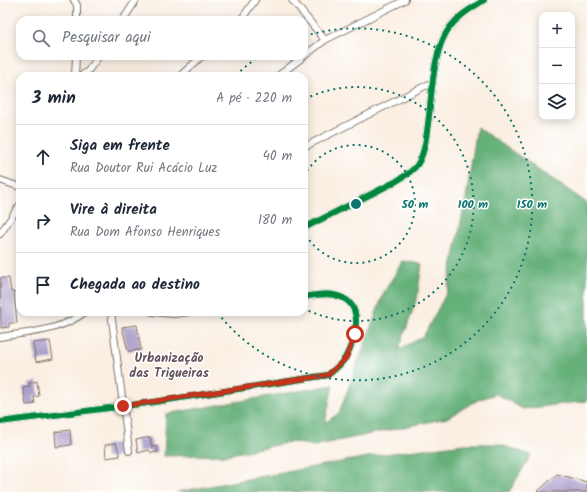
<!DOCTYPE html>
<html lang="pt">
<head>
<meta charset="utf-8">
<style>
  :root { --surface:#fff; --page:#f2f2f3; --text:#1f2937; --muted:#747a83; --line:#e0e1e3 }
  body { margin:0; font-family:Kalam,sans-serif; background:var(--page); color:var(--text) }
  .controls { position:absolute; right:12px; top:12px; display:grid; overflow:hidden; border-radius:8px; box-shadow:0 2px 10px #0003 }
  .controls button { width:36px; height:36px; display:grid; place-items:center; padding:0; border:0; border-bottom:1px solid var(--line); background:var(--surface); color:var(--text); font:20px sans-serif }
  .stop { position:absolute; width:12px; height:12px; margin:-9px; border:3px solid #c8321e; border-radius:50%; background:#fff }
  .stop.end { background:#c8321e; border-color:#fff; box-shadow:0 1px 4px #0008 }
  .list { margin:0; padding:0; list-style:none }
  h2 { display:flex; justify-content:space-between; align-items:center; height:52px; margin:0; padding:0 16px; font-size:17px }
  h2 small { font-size:13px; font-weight:400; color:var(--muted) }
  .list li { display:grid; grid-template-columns:26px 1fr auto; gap:12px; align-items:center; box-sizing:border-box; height:64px; padding:0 16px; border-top:1px solid var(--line) }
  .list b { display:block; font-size:15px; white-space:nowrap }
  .list p { margin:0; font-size:13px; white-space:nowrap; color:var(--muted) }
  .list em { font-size:13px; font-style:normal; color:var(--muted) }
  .icon { flex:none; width:22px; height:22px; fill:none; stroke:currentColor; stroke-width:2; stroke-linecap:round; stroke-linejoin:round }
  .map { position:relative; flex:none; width:587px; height:492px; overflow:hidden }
  .search { position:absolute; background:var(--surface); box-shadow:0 2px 10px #0003; left:16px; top:16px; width:292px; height:44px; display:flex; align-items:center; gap:10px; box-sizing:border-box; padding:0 14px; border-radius:12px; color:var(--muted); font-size:15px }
  .panel { position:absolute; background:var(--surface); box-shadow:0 2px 10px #0003; left:16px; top:72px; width:292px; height:244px; border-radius:12px }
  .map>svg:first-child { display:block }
</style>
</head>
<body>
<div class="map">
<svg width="587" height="492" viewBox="0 0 587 492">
  <rect width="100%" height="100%" fill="#fff"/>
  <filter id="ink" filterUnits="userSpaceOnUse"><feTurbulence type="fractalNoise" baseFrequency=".025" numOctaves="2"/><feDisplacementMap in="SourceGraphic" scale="8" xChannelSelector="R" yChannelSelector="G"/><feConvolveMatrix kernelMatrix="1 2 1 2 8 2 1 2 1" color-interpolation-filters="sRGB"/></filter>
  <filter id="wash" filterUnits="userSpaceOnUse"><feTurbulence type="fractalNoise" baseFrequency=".012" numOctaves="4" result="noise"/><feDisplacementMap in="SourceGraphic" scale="16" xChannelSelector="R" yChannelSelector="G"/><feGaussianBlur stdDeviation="0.9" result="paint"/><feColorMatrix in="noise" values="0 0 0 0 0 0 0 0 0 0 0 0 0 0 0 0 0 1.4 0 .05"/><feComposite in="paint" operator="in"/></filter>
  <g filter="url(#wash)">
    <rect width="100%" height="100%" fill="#faefe2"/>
    <path fill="#66b17a" stroke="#506e4c" d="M477 127 587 203V401L523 409 496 394 478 400 447 418 314 446 291 442 226 455 164 456 166 414 333 385 325 423 339 413 384 292 403 261 422 264 417 298 399 349 423 337 447 292 467 192Z
      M465 444H498L531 455 509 492H177L384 454Z"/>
    <g id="blocks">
      <path fill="#ab9fca" d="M0 278H9L11 292H14L17 323H9V327L1 328Z
        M137 325 141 350 128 351 122 327Z
        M50 341 53 359 36 362 33 343Z
        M37 381 39 396 34 397 35 404 26 405 23 387 30 386 29 383Z
        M70 430 71 445 56 447 55 432Z
        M150 437 152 447 157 446 158 452 151 453 149 450 138 453 136 440Z
        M116 443 120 456 106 458 105 445Z
        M557 474 587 482V492H537Z"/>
    </g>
  </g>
  <g filter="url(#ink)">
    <use href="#blocks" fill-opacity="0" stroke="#7e6f63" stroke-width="1"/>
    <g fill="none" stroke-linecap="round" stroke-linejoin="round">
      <g stroke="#7e6f63" stroke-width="8">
        <path id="street" d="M74 0 77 5V20
          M292 0 325 40
          M123 20 136 0
          M241 20 255 0
          M75 76 76 56
          M81 76 88 71 99 56
          M180 76 202 56
          M278 76 325 40 405 0
          M304 147 433 82
          M0 180 20 187
          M304 228 395 182C403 177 411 173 417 165 425 153 426 138 428 124 432 96 432 50 450 27 459 15 472 8 484 0
          M0 234 20 205
          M111 312 129 451
          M152 312 174 314 188 312
          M0 337C30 332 61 331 85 312
          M0 422 148 403 328 375C334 370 341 365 345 358 357 337 366 301 334 295 325 293 314 295 304 297"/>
      </g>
      <use href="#street" stroke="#fff" stroke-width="6"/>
      <g stroke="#fff" stroke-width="8">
        <path id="cycleway" d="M304 228 395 182C403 177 411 173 417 165 425 153 426 138 428 124 432 96 432 50 450 27 459 15 472 8 484 0
          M0 422 148 403 328 375C334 370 341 365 345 358 357 337 366 301 334 295 325 293 314 295 304 297"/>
      </g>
      <use href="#cycleway" stroke="#00873e" stroke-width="6"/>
    </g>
  </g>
  <g fill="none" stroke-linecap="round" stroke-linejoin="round" filter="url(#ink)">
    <path stroke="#c8321e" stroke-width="5" d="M123 406 328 375 346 358 355 334"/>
  </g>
  <g fill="none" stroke="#0f766e" stroke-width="2" stroke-dasharray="2 4">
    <path d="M304 176A59 59 0 1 1 304 232"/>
    <path d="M305 99A117 117 0 1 1 305 309"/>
    <path d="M236 75A176 176 0 0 1 260 56M305 36A176 176 0 1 1 217 312"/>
  </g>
  <g text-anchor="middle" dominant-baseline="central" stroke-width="3" stroke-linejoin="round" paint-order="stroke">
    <g font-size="13" font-weight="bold" fill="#62535a" stroke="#fff">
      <text x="169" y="358">Urbanização<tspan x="169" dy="15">das Trigueiras</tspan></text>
    </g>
  </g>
  <circle cx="356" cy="204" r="6" fill="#0f766e" stroke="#fff" stroke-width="2"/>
  <g font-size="12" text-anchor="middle" font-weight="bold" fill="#0f766e" stroke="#fff" stroke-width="3" stroke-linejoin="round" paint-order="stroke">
    <text x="415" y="208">50 m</text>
    <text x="473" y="208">100 m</text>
    <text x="532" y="208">150 m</text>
  </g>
</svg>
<div class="controls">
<button>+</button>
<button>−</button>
<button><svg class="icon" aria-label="layers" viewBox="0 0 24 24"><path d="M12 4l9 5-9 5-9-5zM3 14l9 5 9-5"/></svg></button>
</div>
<div class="stop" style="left:355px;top:334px"></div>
<div class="stop end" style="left:123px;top:406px"></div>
<div class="search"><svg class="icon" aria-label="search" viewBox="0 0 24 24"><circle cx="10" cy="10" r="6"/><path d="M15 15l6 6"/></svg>Pesquisar aqui</div>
<section class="panel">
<h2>3 min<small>A pé · 220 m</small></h2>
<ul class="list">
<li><svg class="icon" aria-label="ahead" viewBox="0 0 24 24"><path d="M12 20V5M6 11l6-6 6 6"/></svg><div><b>Siga em frente</b><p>Rua Doutor Rui Acácio Luz</p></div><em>40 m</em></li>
<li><svg class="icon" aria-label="right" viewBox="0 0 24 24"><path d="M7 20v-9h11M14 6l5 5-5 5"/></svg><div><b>Vire à direita</b><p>Rua Dom Afonso Henriques</p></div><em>180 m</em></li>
<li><svg class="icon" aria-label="arrive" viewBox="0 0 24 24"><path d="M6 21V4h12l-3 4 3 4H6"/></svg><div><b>Chegada ao destino</b></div></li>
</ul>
</section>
</div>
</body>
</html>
